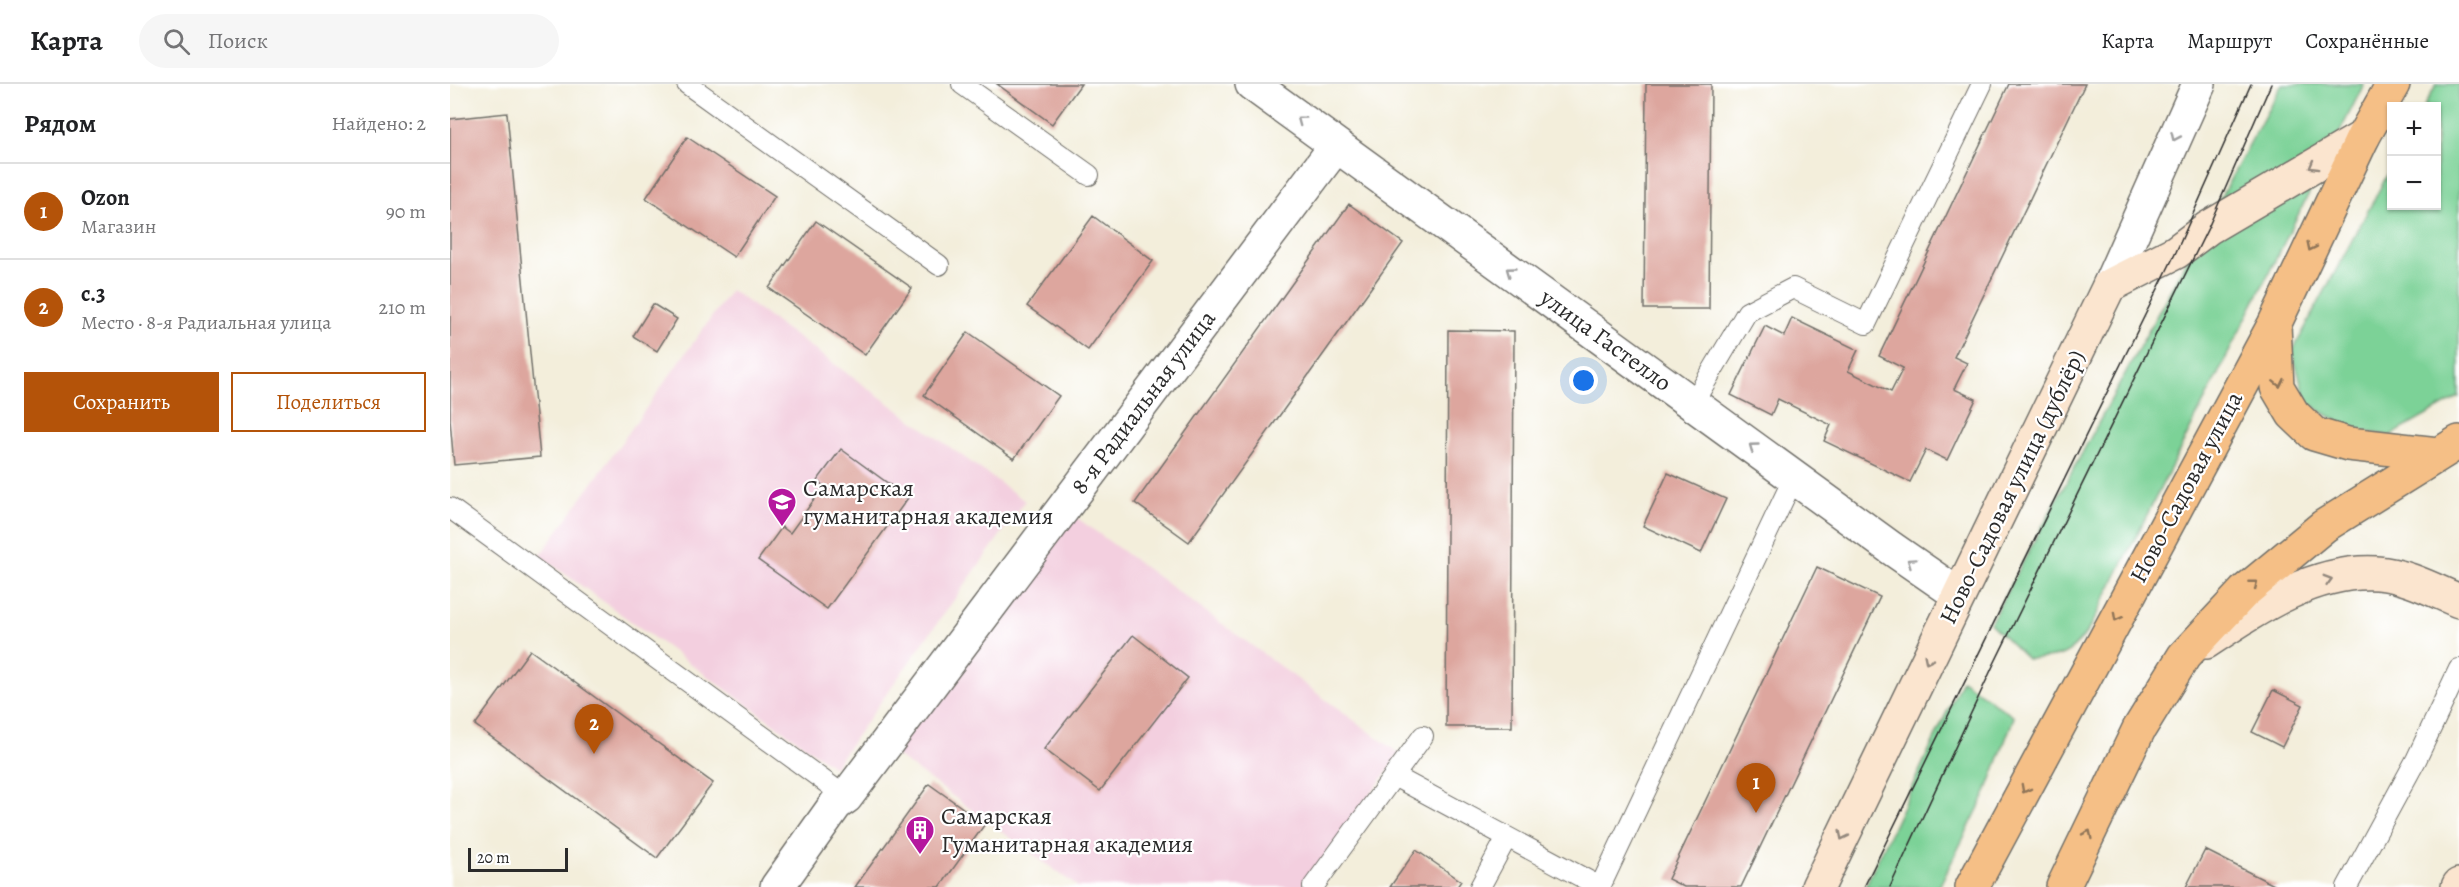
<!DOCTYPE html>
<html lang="ru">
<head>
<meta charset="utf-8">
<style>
  :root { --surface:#fff; --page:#f6f6f6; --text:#202124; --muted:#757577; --line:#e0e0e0; --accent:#b45309 }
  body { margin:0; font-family:Alegreya,serif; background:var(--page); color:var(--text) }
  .controls { position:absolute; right:18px; top:18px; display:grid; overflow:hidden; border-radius:0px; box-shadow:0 2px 4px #0004 }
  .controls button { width:54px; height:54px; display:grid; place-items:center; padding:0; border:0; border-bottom:2px solid var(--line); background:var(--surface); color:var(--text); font:30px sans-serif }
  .scale { position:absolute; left:18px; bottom:15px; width:100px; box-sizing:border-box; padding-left:6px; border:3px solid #2b2b2b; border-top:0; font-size:16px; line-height:21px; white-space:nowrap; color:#2b2b2b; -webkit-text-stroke:4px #fff; paint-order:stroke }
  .you { position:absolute; left:1134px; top:297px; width:21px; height:21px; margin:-15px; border:4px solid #fff; border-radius:50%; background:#1a73e8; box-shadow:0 0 0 9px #1a73e833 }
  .badge { display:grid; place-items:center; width:39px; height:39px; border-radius:50%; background:var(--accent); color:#fff; font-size:20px; font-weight:700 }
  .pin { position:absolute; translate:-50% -50px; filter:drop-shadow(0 2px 3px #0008) }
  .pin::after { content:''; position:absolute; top:32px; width:21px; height:18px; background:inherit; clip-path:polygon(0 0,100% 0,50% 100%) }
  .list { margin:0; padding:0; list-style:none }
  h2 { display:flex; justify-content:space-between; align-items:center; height:78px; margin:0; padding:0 24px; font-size:26px }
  h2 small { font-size:20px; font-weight:400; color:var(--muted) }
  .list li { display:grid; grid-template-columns:39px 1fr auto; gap:18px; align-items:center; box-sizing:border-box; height:96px; padding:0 24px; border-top:2px solid var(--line) }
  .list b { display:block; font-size:22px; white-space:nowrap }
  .list p { margin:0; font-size:20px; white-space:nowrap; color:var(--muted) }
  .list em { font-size:20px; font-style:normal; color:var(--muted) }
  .actions { display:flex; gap:12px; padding:18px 24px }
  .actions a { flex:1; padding:14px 0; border:2px solid var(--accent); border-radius:0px; text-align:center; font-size:21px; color:var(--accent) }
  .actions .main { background:var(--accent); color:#fff }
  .icon { flex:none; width:33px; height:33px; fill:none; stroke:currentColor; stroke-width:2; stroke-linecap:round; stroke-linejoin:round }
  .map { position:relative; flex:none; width:2009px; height:803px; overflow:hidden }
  header { display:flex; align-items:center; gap:36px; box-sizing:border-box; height:84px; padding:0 30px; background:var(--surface); border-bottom:2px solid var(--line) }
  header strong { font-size:28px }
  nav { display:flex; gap:33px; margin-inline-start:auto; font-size:21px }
  .search { width:420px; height:54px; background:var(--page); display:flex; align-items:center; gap:15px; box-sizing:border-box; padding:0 21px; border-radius:33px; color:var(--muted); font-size:22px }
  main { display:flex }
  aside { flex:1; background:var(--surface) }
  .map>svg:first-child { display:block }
</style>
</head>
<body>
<header>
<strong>Карта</strong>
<div class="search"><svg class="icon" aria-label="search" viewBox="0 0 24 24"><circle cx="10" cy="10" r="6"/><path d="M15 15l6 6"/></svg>Поиск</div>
<nav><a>Карта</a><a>Маршрут</a><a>Сохранённые</a></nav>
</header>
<main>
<aside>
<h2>Рядом<small>Найдено: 2</small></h2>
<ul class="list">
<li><span class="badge">1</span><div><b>Ozon</b><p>Магазин</p></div><em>90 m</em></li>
<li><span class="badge">2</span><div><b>с.3</b><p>Место · 8-я Радиальная улица</p></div><em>210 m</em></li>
</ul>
<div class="actions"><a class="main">Сохранить</a><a>Поделиться</a></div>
</aside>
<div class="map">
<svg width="2009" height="803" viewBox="0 0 2009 803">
  <rect width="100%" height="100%" fill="#fff"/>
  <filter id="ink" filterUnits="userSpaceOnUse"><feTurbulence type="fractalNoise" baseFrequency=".0167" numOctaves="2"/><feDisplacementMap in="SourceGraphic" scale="12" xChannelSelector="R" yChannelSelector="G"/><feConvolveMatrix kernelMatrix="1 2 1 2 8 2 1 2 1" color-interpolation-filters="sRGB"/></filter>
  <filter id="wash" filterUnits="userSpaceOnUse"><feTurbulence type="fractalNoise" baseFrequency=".008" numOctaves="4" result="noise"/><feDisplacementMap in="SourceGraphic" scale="24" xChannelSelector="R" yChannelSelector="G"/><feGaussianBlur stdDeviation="1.35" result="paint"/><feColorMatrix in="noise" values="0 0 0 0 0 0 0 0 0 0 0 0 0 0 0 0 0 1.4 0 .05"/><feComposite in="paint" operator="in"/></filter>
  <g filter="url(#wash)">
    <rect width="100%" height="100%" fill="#f3eedb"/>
    <path fill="#f3cfdf" d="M281 206 575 417 384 683 90 472Z
      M619 428 950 670 853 803H628L443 669Z"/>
    <path fill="#7bd297" stroke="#537e61" stroke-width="1.5" d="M1832 0H1914L1642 540C1622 571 1614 574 1577 575L1540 539Z
      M1987 0H2009V313L1940 352 1901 345 1857 319 1842 268 1941 84 1942 122H1986V22H1974Z
      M1512 596 1564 633 1535 711 1489 803H1415Z"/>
    <g id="blocks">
      <path fill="#dda69e" d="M547 0H631L602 40Z
        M1196 0H1261L1259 225H1194Z
        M1559 0H1635L1504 273 1517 279 1504 305 1526 315 1497 376 1476 366 1460 398 1374 357 1381 341 1328 315 1321 331 1281 311 1315 242 1334 252 1342 234 1408 266 1398 287 1441 308 1453 284 1429 272Z
        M57 29 90 373 4 381 0 336V35Z
        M237 53 325 112 284 173 196 114Z
        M899 120 953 159 739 458 685 419Z
        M643 132 703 177 638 266 577 222Z
        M366 137 462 204 415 271 319 204Z
        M203 220 227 235 207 267 183 252Z
        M998 246 1064 247 1062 643H996Z
        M518 248 609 312 564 375 474 311Z
        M391 365 458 414 377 525 308 476 332 443 340 449 374 402 367 397Z
        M1218 389 1276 415 1251 469 1193 442Z
        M1367 483 1430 513 1291 803H1234L1218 795Z
        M683 551 738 594 650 707 594 665Z
        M80 566 263 699 207 774 25 641Z
        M1823 606 1853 621 1832 663 1802 648Z
        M479 700 535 740 490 803H405Z
        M966 766 1011 797 1007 803H940Z
        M1755 766 1828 803H1736Z"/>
    </g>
  </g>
  <g filter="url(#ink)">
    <use href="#blocks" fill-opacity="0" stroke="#716f69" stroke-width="1.5"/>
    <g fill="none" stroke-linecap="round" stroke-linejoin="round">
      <g stroke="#716f69" stroke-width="22">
        <path id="service" d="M237 0 489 181
          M512 0 639 91
          M1243 319 1297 228 1343 204 1416 240 1532 0
          M0 424 396 713
          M944 692 1150 803
          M863 803 973 652
          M1030 803 1057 753
          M1150 803 1344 393
          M1897 803 1966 676 2009 585"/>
      </g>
      <g stroke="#716f69" stroke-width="36">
        <path id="minor" d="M327 803 386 720 396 713 886 62"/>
      </g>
      <g stroke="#716f69" stroke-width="36">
        <path id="tertiary" d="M802 0 1441 464 1509 511
          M1659 202 1749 0"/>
      </g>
      <g stroke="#716f69" stroke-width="36">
        <path id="secondary" d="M1756 558C1806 525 1864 485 1927 489 1956 491 1983 506 2009 517
          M1368 803 1659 202 1726 168 1758 144 1913 53
          M2008 803 2009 801"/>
      </g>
      <g stroke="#716f69" stroke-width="36">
        <path id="primary" d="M1824 241 1827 303 1843 330 1864 350 1898 360 1988 370
          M1522 803 1824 241 1913 53 1943 0
          M1613 803 1689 645 1734 572 1794 508 1874 442 2009 358"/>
      </g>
      <use href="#service" stroke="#fff" stroke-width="20"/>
      <use href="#minor" stroke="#fff" stroke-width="33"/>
      <use href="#tertiary" stroke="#fff" stroke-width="33"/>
      <use href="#secondary" stroke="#fbe5cf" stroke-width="33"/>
      <use href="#primary" stroke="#f5bf86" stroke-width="33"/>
      <path stroke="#2b2b2b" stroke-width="1.5" d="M1414 803 1726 168 1801 0
        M1440 803 1543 582 1758 144 1821 0"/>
    </g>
    <defs><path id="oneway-chevron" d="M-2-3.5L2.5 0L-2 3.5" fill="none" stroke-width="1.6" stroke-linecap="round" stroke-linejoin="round" transform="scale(1.5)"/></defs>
    <g stroke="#a0a0a0">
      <use href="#oneway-chevron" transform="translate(851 36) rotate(-143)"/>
      <use href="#oneway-chevron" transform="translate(1725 53) rotate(114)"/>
      <use href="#oneway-chevron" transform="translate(1060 187) rotate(-144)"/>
      <use href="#oneway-chevron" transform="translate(1303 363) rotate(-144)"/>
      <use href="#oneway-chevron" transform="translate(1461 478) rotate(-145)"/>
    </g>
    <g stroke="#93887d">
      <use href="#oneway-chevron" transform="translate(1863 82) rotate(150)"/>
      <use href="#oneway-chevron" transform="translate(1878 496) rotate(-16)"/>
      <use href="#oneway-chevron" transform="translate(1478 576) rotate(116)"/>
      <use href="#oneway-chevron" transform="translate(1393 752) rotate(116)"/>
    </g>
    <g stroke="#907558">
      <use href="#oneway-chevron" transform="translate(1861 163) rotate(116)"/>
      <use href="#oneway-chevron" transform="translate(1829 299) rotate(78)"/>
      <use href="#oneway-chevron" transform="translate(1804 500) rotate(-39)"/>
      <use href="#oneway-chevron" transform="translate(1667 533) rotate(118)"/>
      <use href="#oneway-chevron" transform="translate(1575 705) rotate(118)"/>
      <use href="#oneway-chevron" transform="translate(1638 750) rotate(-64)"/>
    </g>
  </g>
  <defs>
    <g id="university-pin" transform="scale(1.5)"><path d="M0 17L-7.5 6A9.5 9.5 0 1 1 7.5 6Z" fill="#b5179e" stroke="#fff"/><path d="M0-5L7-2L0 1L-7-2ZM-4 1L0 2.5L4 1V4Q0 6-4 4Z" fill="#fff"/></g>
    <g id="building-pin" transform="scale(1.5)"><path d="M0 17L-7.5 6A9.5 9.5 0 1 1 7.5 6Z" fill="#b5179e" stroke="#fff"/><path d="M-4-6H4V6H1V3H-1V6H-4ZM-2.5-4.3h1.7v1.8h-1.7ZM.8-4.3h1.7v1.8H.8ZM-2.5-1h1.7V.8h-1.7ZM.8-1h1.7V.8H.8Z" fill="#fff"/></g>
  </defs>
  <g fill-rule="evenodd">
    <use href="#university-pin" x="332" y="418"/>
    <use href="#building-pin" x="470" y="746"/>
  </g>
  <g text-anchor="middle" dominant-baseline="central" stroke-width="4.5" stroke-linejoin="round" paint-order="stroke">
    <g font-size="24" fill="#2b2b2b" stroke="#fff">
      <text transform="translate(1156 256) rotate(36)">улица Гастелло</text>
      <text transform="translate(693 318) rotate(-53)">8-я Радиальная улица</text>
      <text transform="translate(1562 403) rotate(-64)">Ново-Садовая улица (дублёр)</text>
      <text transform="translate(1736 403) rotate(-62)">Ново-Садовая улица</text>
    </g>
    <g font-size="24" fill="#2b2b2b" stroke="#fff" text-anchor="start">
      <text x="353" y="404">Самарская<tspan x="353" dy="28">гуманитарная академия</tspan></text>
      <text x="491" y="732">Самарская<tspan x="491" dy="28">Гуманитарная академия</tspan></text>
    </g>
  </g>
</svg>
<div class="controls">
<button>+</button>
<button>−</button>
</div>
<div class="scale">20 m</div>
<div class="you"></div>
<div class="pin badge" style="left:1306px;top:729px">1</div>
<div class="pin badge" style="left:144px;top:670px">2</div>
</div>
</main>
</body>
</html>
